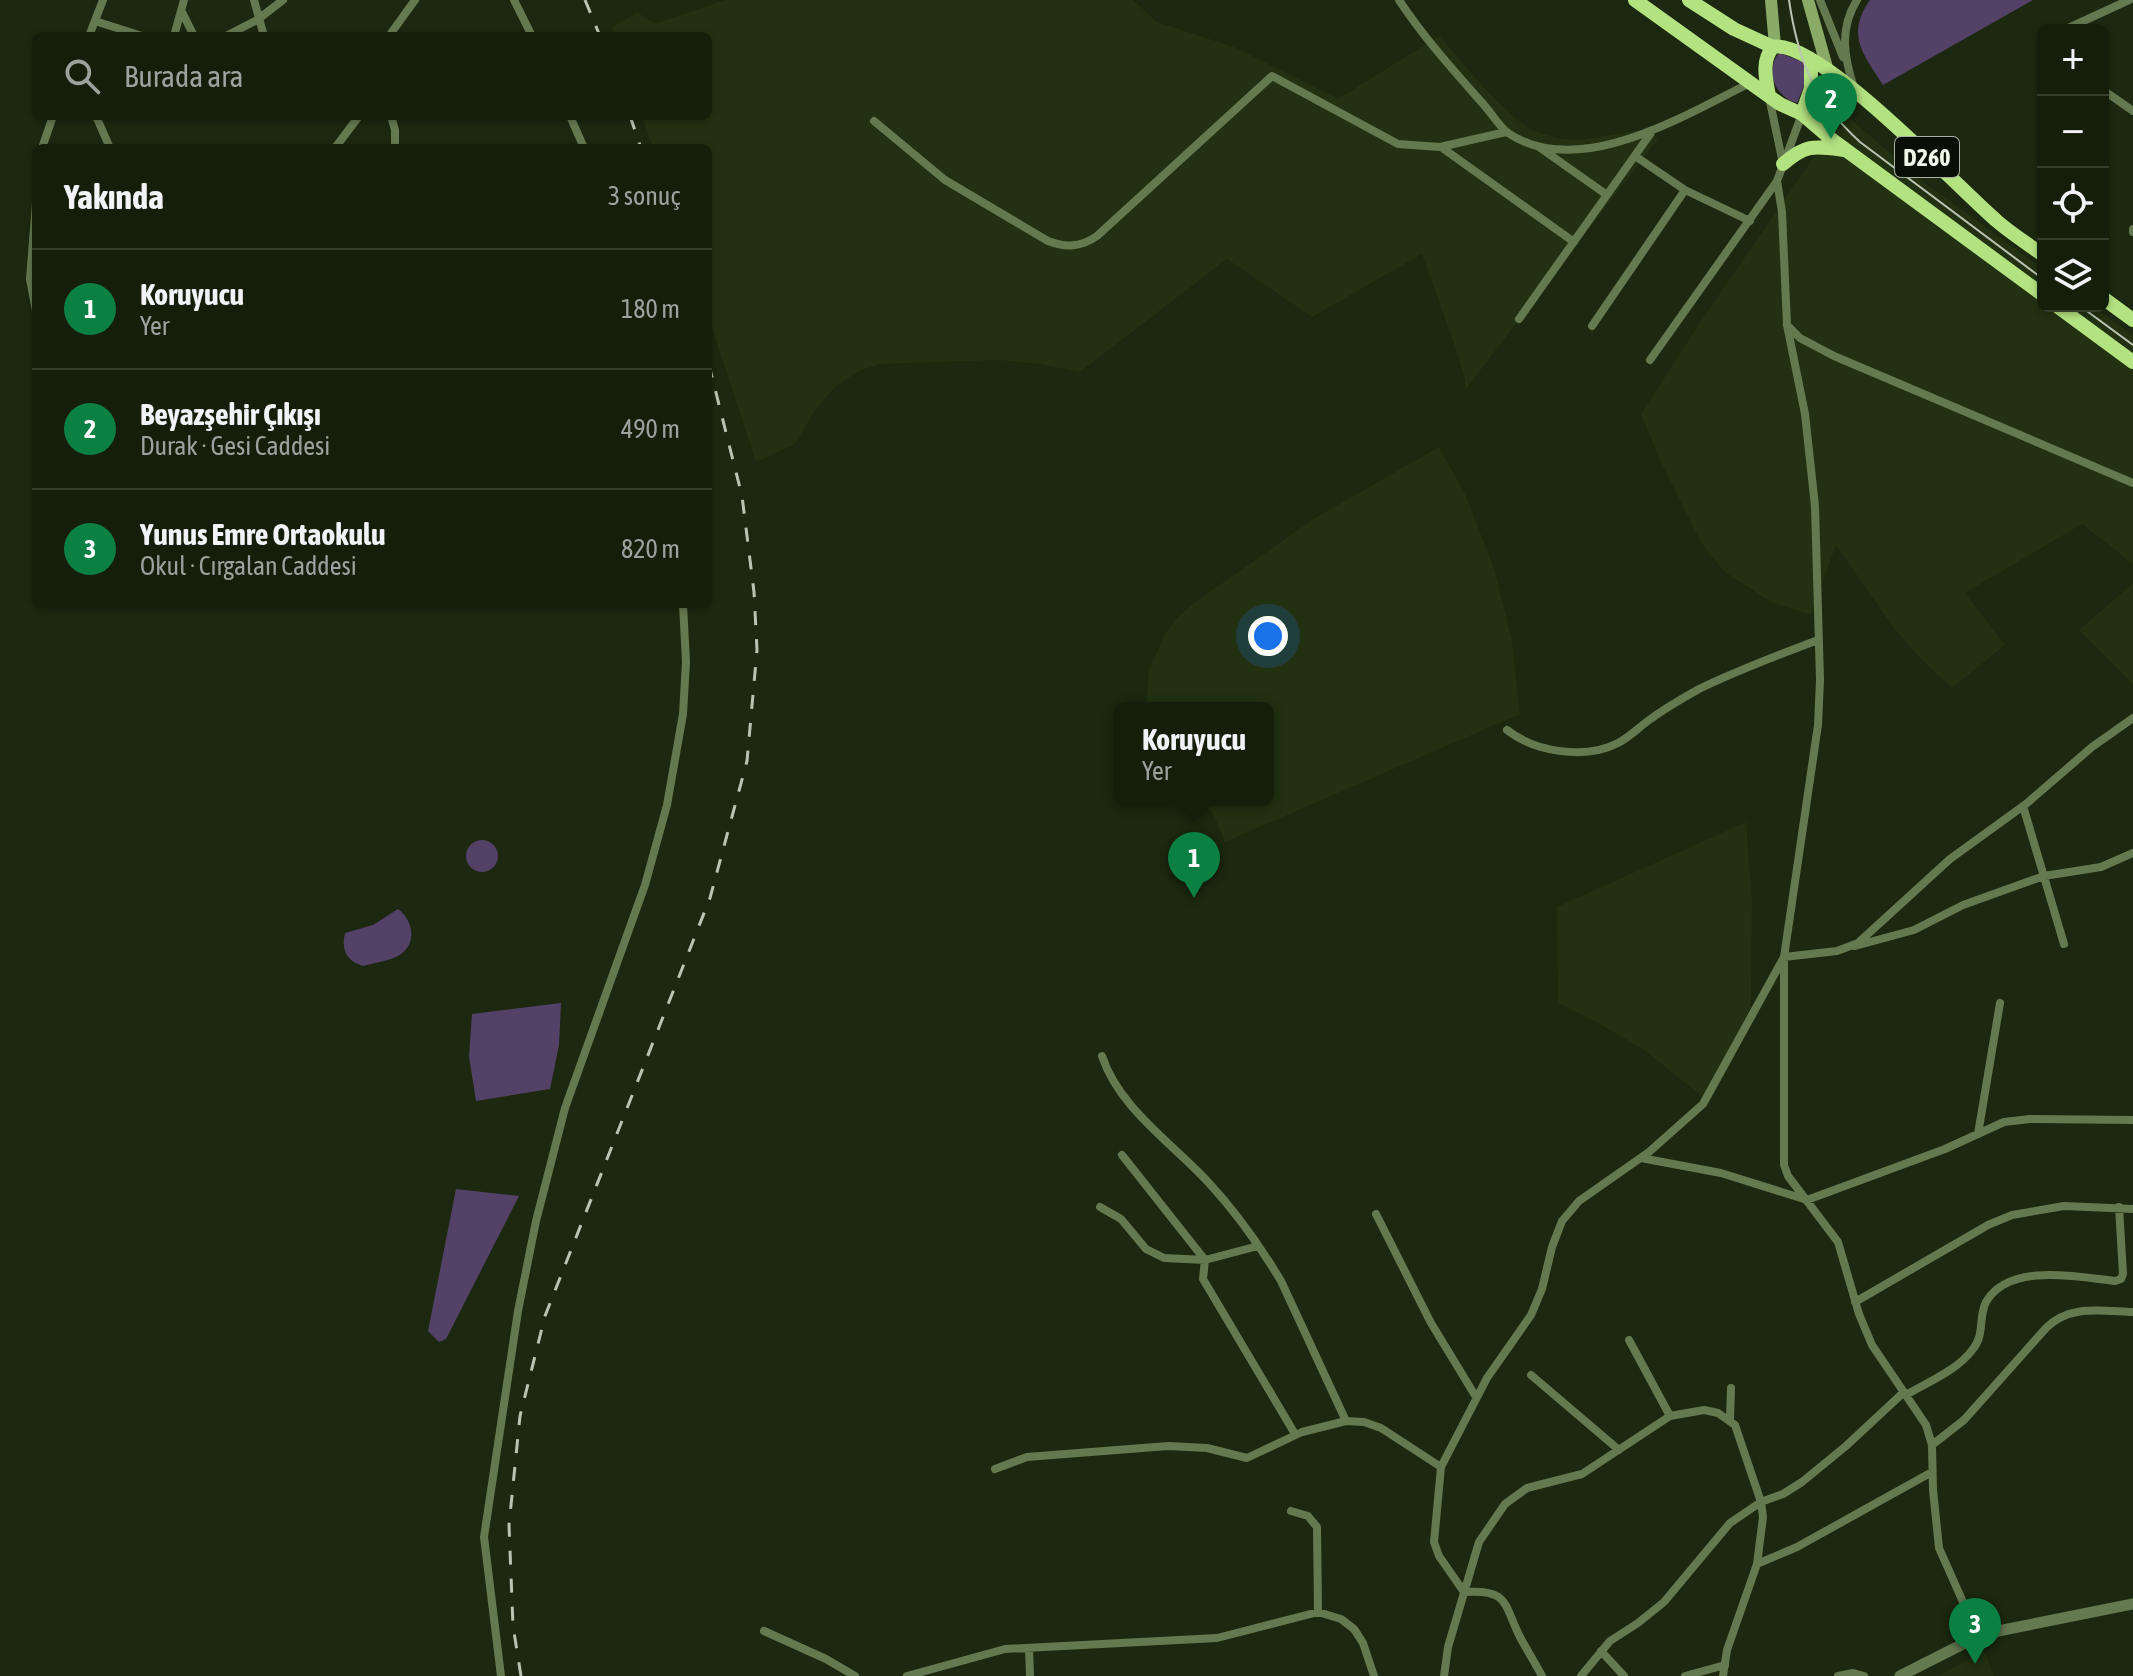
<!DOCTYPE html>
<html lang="tr">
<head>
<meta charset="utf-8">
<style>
  :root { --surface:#151e0b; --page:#222b19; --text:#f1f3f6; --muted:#9da29d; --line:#343c2c; --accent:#0b8043 }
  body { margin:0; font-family:"Asap Condensed",sans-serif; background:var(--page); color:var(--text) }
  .controls { position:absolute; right:24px; top:24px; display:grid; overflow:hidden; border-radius:12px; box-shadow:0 2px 6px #0004 }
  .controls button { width:72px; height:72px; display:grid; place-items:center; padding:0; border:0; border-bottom:2px solid var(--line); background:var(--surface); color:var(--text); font:40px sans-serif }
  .you { position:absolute; left:1268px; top:636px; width:28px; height:28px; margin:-20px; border:6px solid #fff; border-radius:50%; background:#1a73e8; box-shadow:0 0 0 12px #1a73e833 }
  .badge { display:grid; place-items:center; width:52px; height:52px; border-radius:50%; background:var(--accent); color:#fff; font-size:26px; font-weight:700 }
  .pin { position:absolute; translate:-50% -66px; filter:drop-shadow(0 2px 4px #0008) }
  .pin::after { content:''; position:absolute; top:42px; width:28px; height:24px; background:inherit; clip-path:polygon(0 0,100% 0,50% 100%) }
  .popup { position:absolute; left:1114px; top:702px; width:160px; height:104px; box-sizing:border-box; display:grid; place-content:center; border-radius:12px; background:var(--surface); filter:drop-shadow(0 2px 6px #0005); font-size:26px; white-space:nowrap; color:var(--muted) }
  .popup b { font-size:30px; color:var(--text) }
  .popup::after { content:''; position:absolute; left:50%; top:100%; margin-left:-16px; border:16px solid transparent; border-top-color:var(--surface) }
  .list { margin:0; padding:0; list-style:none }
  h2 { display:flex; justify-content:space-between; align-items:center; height:104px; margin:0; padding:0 32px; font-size:34px }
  h2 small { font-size:26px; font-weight:400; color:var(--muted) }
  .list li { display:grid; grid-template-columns:52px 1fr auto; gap:24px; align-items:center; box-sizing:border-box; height:120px; padding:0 32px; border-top:2px solid var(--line) }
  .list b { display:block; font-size:30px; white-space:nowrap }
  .list p { margin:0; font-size:26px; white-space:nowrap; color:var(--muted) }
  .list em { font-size:26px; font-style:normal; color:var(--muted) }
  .icon { flex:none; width:44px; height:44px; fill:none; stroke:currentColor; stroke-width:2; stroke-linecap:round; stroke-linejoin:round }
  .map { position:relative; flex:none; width:2133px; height:1676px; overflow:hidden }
  .search { position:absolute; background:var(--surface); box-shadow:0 2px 6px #0004; left:32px; top:32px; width:680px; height:88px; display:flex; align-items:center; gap:20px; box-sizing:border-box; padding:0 28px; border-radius:12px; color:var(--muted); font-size:30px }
  .panel { position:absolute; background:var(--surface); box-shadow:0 2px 6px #0004; left:32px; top:144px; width:680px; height:464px; border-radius:12px }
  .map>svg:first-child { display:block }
</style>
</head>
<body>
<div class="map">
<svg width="2133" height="1676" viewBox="0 0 2133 1676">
  <rect width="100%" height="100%" fill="#1c280f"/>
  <path fill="#223111" d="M725 0H1133L1157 22 1234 47 1338 99 1439 36 1487 91 1516 119 1532 130 1560 139 1579 140 1649 129 1658 139 1465 390V380L1456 349 1422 254 1312 317 1227 259 1080 372 1039 364 999 360 880 364 859 371 835 387 814 412 795 444 756 462 708 315V148H653L642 116H708V36H615L612 27 638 12 646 19 657 23Z
    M1844 113 1921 180 2043 269V306H2093L2133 336V564L2082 524 1965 593 2005 645 1952 688 1922 660 1895 630 1836 545 1811 615 1771 602 1726 573 1709 554 1696 533 1659 458 1641 414 1703 318Z
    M1439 447 1465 494 1494 568 1512 641 1520 714 1225 842 1213 814 1202 800H1268V708H1146L1149 670 1164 636 1177 618 1194 603 1315 518Z
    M2133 583V684L2079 630Z
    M1746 822 1752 900 1751 1009 1732 1062 1709 1102 1644 1050 1602 1025 1558 1003 1557 907Z
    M1984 1651 1994 1676H1938Z"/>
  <path fill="#534168" d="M1870 0H2033L1883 85C1864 55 1845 35 1870 0Z
    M1779 53 1804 62 1810 71 1797 103C1776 98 1764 71 1779 53Z
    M466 856a16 16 0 1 1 32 0a16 16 0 1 1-32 0Z
    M398 909C412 919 418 942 401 954 391 961 374 963 363 966 346 961 341 949 345 933L373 925Z
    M561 1003 559 1045 550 1089 476 1101 469 1056 472 1014Z
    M456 1189 519 1196 446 1339 439 1342 428 1331Z"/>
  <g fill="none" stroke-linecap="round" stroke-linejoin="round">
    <path stroke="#657950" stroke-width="8" d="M254 0 264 36
      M514 0 532 36
      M1399 0C1424 38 1454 71 1484 105 1492 114 1499 126 1508 133 1579 181 1685 115 1750 83
      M1820 0 1843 57
      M182 12 194 36
      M95 21 142 36
      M2064 30 2129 0
      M89 36 103 0
      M174 36 184 0
      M226 36 257 20 283 0
      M389 36 415 0
      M1854 88C1844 57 1839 29 1857 0
      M2103 90 2133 111
      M1769 97 1783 164
      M96 116 110 148
      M391 116 395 130V148
      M570 116 584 148
      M874 121 945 180 1048 241C1066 248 1081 247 1097 236L1272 76 1398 144 1440 147 1506 132
      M1441 147 1574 242
      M1539 147 1607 195
      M42 148 53 116
      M335 148 359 116
      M1777 181 1782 212 1787 325 1805 414 1815 506 1820 680 1818 725 1784 957V1165L1788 1176 1838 1242 1859 1314 1872 1345 1926 1425 1932 1445 1933 1490 1939 1548 1979 1638
      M1685 190 1750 221
      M36 202 30 279 36 311
      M2133 229V232
      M1519 319 1653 130
      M1787 325 1800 338 1834 356 2133 483
      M1592 326 1685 190 1635 156
      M1650 360 1777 181 1802 114
      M1507 730C1535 752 1585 760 1618 743 1630 737 1640 726 1652 718 1667 707 1683 698 1699 689 1738 670 1778 655 1818 640
      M2023 806 2064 944
      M1855 946 1914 930 1963 905 2044 876 2101 867 2133 853
      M1102 1056C1119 1108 1172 1143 1208 1182 1236 1212 1260 1246 1281 1281L1346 1421
      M1978 1134 2000 1003
      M1122 1155 1205 1260 1203 1279 1295 1434
      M1641 1158 1721 1173 1807 1200 1945 1149 2004 1122 2030 1119 2133 1120
      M1100 1207 1121 1219 1146 1249 1164 1258 1205 1260 1258 1246
      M1376 1214 1431 1323 1476 1397
      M1855 1302 1988 1225 2012 1215 2064 1206 2133 1209
      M1629 1340 1670 1416
      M1531 1375 1619 1450
      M1906 1395C1928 1382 1958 1370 1973 1349 1985 1334 1978 1318 1986 1302 2009 1262 2079 1277 2115 1281L2121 1279 2123 1274 2119 1207
      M1730 1420 1731 1388
      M1932 1445 1964 1420 2046 1328C2070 1304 2102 1311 2133 1312
      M995 1469 1027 1457 1168 1446 1207 1448 1247 1458 1302 1432 1346 1421 1364 1422 1381 1428 1441 1467
      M1291 1511 1308 1516 1317 1527 1318 1612
      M1757 1564 1797 1547 1932 1472
      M764 1631 826 1659 855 1676
      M1029 1648 1030 1676
      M1601 1651 1624 1676
      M501 1676 484 1537 518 1311 536 1221 565 1108 645 885 667 805 683 714 686 662 683 604
      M907 1676 1005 1649 1217 1638 1318 1612 1341 1619 1354 1629 1363 1643 1374 1676
      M1444 1676 1448 1647 1479 1542 1505 1504 1527 1488 1582 1474 1670 1416 1704 1410 1718 1413 1735 1425 1761 1502 1763 1517 1757 1564 1727 1650 1723 1676
      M1542 1676C1535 1663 1527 1650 1520 1637 1503 1603 1509 1589 1464 1592L1439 1556 1434 1542 1441 1467 1487 1378 1531 1315 1542 1289 1552 1247 1562 1221 1579 1201 1649 1152 1703 1104 1784 957 1837 951 1858 943 1950 859 2026 804 2092 747 2133 718
      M1581 1676 1610 1641 1638 1623 1664 1602 1730 1523 1761 1502 1783 1494 1802 1482 1846 1446 1904 1392
      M1685 1676 1725 1665
      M1838 1676 1853 1673 1864 1676"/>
    <path stroke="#657950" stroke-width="11" d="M1900 1676 1963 1644 1998 1631 2133 1604"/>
    <path stroke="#8aaa67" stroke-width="12" d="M1771 0 1775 46
      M1808 0 1828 71"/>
    <path stroke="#b3e280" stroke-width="14" d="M1635 0 1780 104 1802 114 1831 139 2043 295
      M1689 0 1734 29 1773 47C1817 37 1960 190 1998 222 2012 234 2028 244 2043 255
      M1769 96C1766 79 1761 61 1773 47
      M1802 114 1811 88V61
      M1783 164C1806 144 1814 146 1844 150
      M2103 298 2133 320
      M2057 306 2133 362"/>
    <path stroke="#bbc4b2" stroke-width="2" d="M1789 0C1798 61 1814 100 1860 142L2043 279
      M2080 306 2133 345"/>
    <path stroke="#bbc4b2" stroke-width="3" stroke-dasharray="14 14" stroke-linecap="butt" d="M585 0 600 36
      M630 116 641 148
      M521 1676 513 1626 509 1525 520 1416 545 1316 710 898 747 761 757 650 754 592 742 496 708 361"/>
  </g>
  <g text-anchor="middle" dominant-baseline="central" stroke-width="8" stroke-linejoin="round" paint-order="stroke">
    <rect fill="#0a0f05" stroke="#aab2a4" stroke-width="2" x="1895" y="137" width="64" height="40" rx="6"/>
    <g font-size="24" font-weight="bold" fill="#eff8e8">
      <text x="1927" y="157">D260</text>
    </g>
  </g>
</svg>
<div class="controls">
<button>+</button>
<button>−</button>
<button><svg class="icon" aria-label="locate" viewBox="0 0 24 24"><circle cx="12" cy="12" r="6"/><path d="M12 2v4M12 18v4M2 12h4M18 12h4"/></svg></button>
<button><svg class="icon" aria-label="layers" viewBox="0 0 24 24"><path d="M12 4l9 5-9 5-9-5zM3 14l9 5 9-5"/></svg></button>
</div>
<div class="you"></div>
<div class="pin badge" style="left:1194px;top:898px">1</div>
<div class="popup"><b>Koruyucu</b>Yer</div>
<div class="pin badge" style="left:1831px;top:139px">2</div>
<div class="pin badge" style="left:1975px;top:1664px">3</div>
<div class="search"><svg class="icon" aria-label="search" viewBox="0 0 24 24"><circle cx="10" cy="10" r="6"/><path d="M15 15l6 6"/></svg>Burada ara</div>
<section class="panel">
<h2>Yakında<small>3 sonuç</small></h2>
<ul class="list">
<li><span class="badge">1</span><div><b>Koruyucu</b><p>Yer</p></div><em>180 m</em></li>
<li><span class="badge">2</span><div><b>Beyazşehir Çıkışı</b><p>Durak · Gesi Caddesi</p></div><em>490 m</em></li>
<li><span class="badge">3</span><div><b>Yunus Emre Ortaokulu</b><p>Okul · Cırgalan Caddesi</p></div><em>820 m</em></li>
</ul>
</section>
</div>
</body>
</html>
